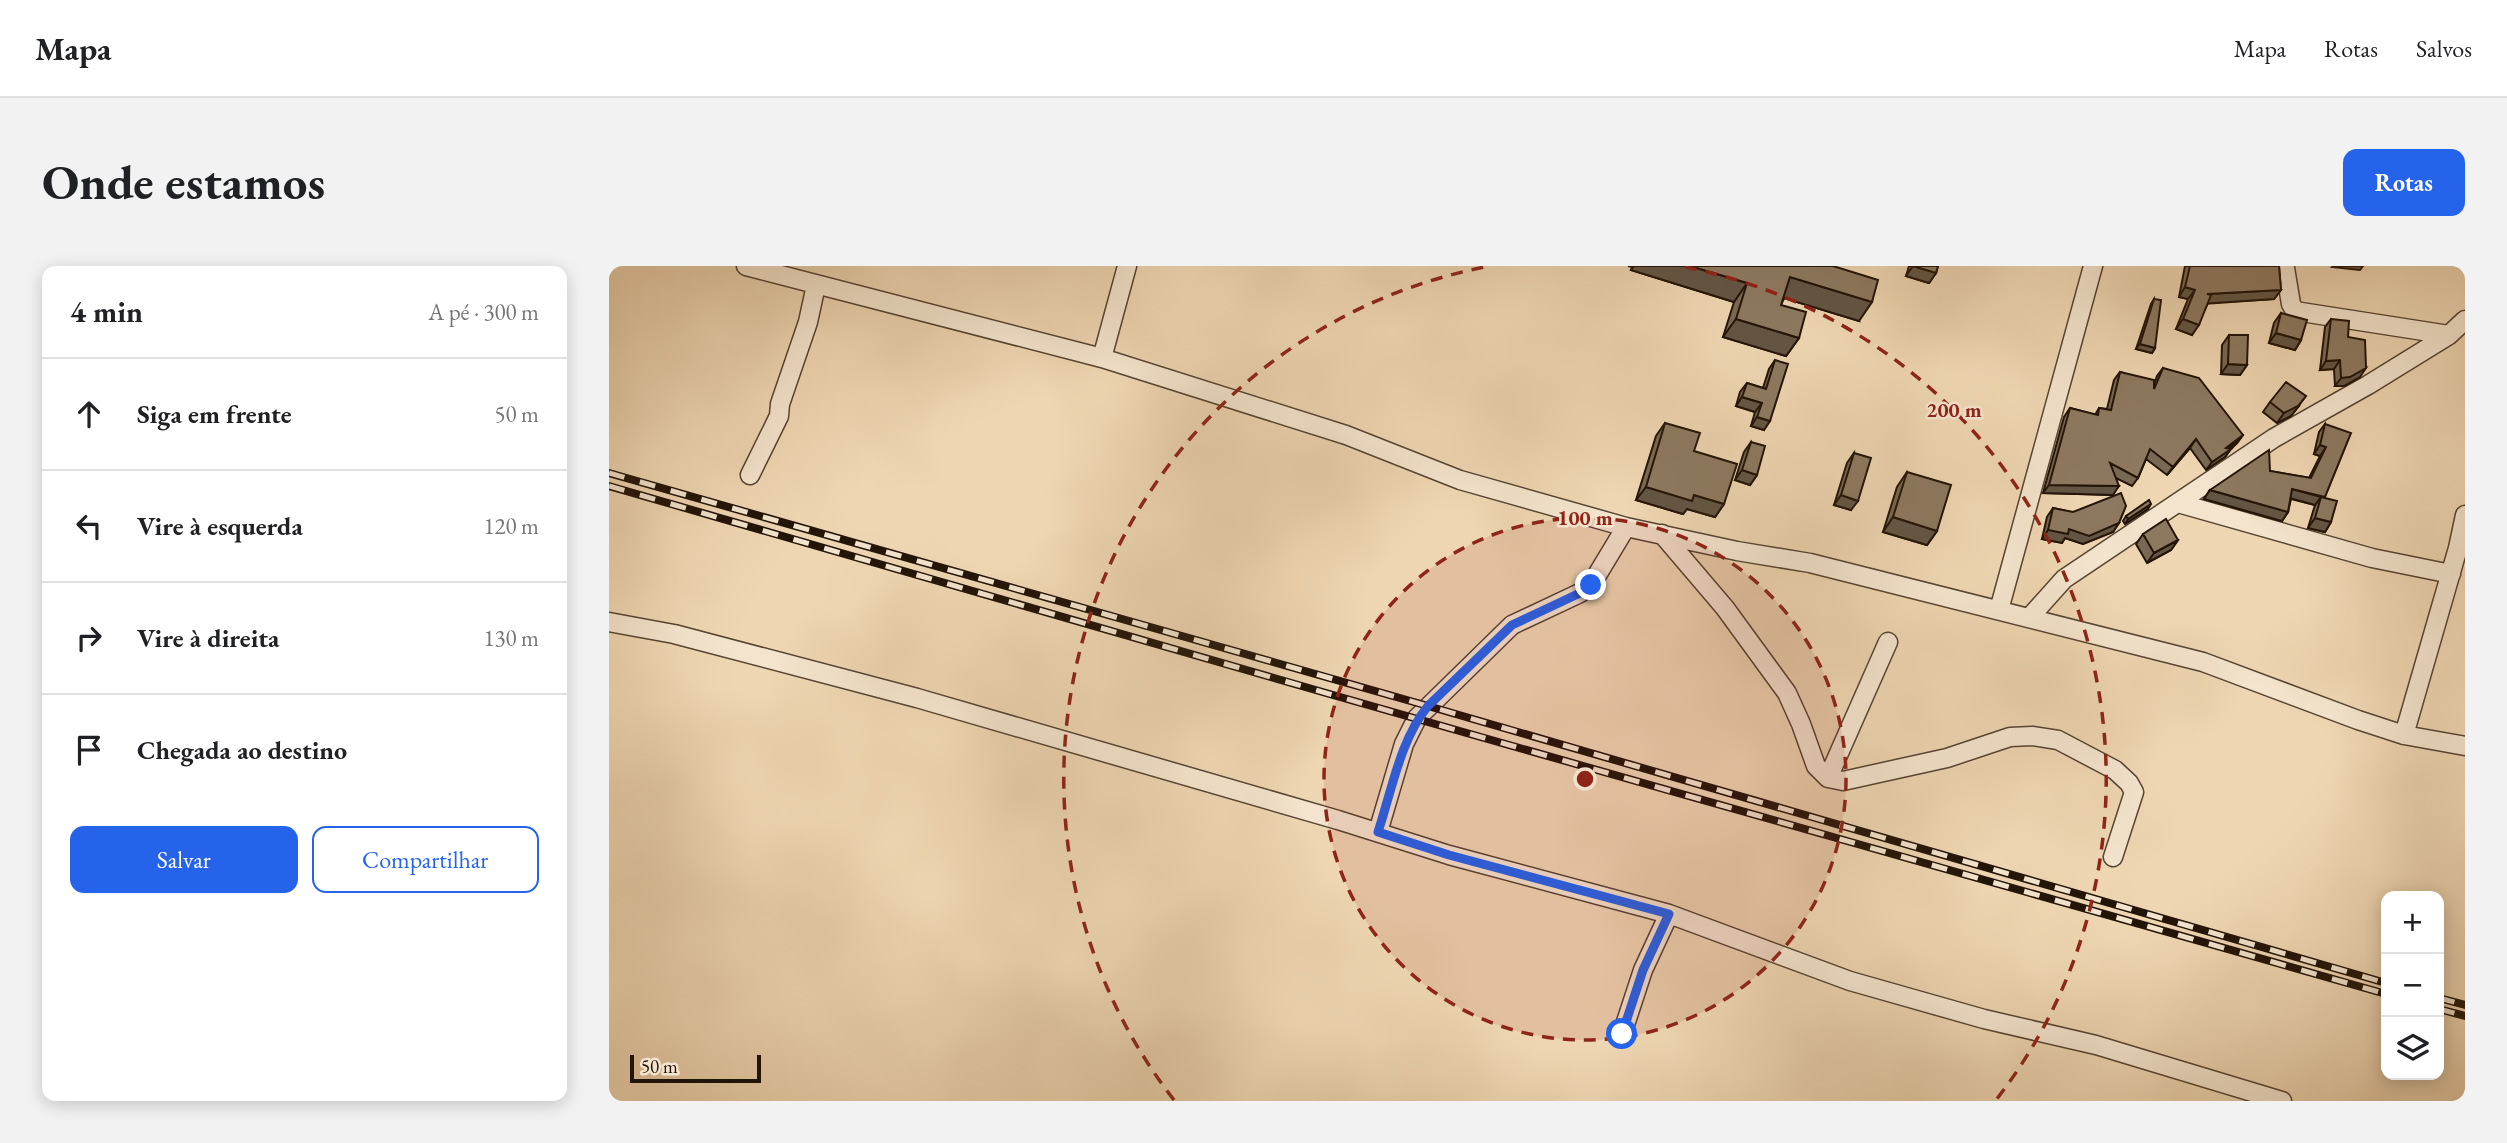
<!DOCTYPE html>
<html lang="pt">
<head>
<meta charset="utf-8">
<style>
  :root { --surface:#fff; --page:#f2f2f2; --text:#202124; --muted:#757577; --line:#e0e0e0; --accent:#2563eb }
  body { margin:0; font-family:"EB Garamond",serif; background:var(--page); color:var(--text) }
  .controls { position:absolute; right:21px; bottom:21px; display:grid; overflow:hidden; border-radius:14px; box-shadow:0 4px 18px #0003 }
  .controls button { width:63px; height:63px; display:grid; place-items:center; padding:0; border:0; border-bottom:2px solid var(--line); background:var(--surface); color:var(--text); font:35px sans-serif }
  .scale { position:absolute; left:21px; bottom:18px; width:131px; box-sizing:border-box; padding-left:7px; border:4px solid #231408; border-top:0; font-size:19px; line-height:24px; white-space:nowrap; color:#231408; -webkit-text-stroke:5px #f4e4cd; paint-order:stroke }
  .stop { position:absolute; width:21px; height:21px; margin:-16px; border:5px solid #2563eb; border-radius:50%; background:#fff }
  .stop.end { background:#2563eb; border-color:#fff; box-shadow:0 2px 7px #0008 }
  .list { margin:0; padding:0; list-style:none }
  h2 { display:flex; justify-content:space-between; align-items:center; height:91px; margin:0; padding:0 28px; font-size:30px }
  h2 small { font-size:23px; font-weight:400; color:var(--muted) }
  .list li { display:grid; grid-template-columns:46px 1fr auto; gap:21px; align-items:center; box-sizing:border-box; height:112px; padding:0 28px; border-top:2px solid var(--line) }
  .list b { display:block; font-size:26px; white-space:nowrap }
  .list em { font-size:23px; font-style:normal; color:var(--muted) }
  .actions { display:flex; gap:14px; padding:21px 28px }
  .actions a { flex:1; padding:16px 0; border:2px solid var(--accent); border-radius:14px; text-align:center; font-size:24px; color:var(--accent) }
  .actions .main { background:var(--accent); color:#fff }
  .icon { flex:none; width:38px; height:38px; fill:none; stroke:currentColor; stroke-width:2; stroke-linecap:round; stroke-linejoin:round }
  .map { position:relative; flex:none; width:1856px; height:835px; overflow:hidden; border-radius:14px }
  header { display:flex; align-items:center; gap:42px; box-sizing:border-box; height:98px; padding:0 35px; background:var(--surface); border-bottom:2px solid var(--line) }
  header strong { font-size:33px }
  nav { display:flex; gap:38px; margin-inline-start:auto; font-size:24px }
  .intro { display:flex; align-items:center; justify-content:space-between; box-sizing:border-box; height:168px; padding:0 42px }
  h1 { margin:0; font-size:49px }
  .button { padding:18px 32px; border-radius:14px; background:var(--accent); color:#fff; font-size:24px; font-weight:700 }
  main { display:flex; gap:42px; padding:0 42px }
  aside { flex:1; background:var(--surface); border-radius:14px; box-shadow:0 4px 18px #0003 }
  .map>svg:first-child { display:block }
</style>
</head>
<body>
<header>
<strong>Mapa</strong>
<nav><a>Mapa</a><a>Rotas</a><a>Salvos</a></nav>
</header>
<div class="intro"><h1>Onde estamos</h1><a class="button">Rotas</a></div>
<main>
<aside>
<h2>4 min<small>A pé · 300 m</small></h2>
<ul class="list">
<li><svg class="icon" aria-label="ahead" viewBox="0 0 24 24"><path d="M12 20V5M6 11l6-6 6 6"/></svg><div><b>Siga em frente</b></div><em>50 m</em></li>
<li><svg class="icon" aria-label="left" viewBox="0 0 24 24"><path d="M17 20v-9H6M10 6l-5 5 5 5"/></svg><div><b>Vire à esquerda</b></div><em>120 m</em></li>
<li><svg class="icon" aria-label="right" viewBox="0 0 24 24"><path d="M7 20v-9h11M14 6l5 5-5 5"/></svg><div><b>Vire à direita</b></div><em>130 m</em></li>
<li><svg class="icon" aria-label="arrive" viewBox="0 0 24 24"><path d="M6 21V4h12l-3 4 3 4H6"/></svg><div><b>Chegada ao destino</b></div></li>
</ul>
<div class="actions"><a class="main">Salvar</a><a>Compartilhar</a></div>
</aside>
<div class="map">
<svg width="1856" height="835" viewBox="0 0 1856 835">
  <rect width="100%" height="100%" fill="#eed6b2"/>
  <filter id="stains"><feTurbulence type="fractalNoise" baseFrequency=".00286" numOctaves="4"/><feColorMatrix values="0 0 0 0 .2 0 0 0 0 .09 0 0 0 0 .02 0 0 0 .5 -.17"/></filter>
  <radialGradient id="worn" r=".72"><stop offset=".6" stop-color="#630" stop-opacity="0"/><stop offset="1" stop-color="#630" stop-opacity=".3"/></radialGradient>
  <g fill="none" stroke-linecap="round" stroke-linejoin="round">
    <g stroke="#564432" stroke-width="21">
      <path id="street" d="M137 0 493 92 737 169 851 214 1017 261 1128 285 1201 297 1594 396 1749 454 1795 469 1856 480
        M1676 2 1682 38 1686 45 1840 69
        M493 92 518 0
        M141 209 170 150 171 138 199 56 207 19
        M1569 237 1763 292 1842 308
        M1053 268 1116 342 1178 427 1192 458 1207 500 1219 512 1234 515 1338 492 1401 471 1423 470 1449 474 1506 504 1520 517 1525 526 1504 591
        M1390 344 1484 0
        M1420 352 1455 313 1665 172 1759 119 1840 69 1856 54
        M0 356 65 368 308 432 729 554 840 589 1060 648 1241 715 1375 753 1487 779 1673 835
        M1795 469 1849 282 1856 249
        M1219 512 1279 376
        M769 566 795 478 808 452 903 359 971 327 982 319 1017 261
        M1013 768 1034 704 1060 648"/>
    </g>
    <use href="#street" stroke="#f4e4cd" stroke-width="18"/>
    <g stroke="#231408" stroke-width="8">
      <path id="rail" d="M0 207 819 440 1777 717
        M0 220 724 429 1777 728
        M1830 732 1856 739
        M1830 743 1856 750"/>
    </g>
    <use href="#rail" stroke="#f4e4cd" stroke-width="5" stroke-dasharray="16" stroke-linecap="butt"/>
  </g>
  <path fill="#796853" stroke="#231408" stroke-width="2" d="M1019 0H1224L1250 55 1175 32 1172 39 1190 72 1177 90 1114 71 1125 36 1022 4 1023 1Z
    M1300 0H1329L1327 7 1320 17 1297 10Z
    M1576 0H1670L1672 24 1665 33 1599 37 1583 69 1567 63 1579 33 1570 31Z
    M1545 33 1546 82 1543 87 1527 83 1542 38Z
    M1672 47 1692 74 1686 84 1660 77 1665 57Z
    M1722 53 1739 71 1751 111 1735 120H1726L1725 103 1711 104 1716 61Z
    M1620 69 1638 99 1631 109 1612 108 1613 79Z
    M1166 94 1155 164 1142 160 1146 146 1127 140 1131 126 1138 117 1154 122 1160 103Z
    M1554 102 1634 169 1628 177 1622 183 1616 191 1597 204 1581 182 1558 209 1537 193 1529 212 1523 220 1507 212 1504 229 1434 227 1455 151 1461 142 1486 149 1490 142 1498 143 1505 114 1511 106 1545 118 1548 110Z
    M1661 136 1690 140 1682 150 1668 157 1654 146Z
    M1056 157 1085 185 1115 238 1106 251 1078 243 1074 248 1027 234 1047 170Z
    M1716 158 1715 232 1722 256 1716 266 1699 262 1706 239 1682 233 1679 246 1673 255 1595 233 1601 224 1661 205 1700 212 1711 190 1705 188 1710 166Z
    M1142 176 1148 209 1141 219 1126 214 1135 186Z
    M1245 187 1242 244 1225 239 1238 197Z
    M1298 206 1328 265 1318 279 1274 266 1288 221Z
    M1444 242 1510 257 1504 266 1474 278 1456 272 1453 277 1433 273 1438 251Z
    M1539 243 1516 258 1514 255 1517 250Z
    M1534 268 1569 274 1562 284 1538 297 1527 278Z"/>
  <path fill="#635543" stroke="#231408" stroke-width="2" d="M1025 0H1081L1138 17 1125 36 1022 4Z
    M1304 0 1327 7 1320 17 1297 10Z
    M1724 0H1754L1751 4 1723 1Z
    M1181 11 1263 36 1250 55 1168 30Z
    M1576 21 1586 24 1579 33 1570 31Z
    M1672 24 1665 33 1592 38 1598 28Z
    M1127 53 1190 72 1177 90 1114 71Z
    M1574 53 1590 59 1583 69 1567 63Z
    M1667 67 1692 74 1686 84 1660 77Z
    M1531 78 1546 82 1543 87 1527 83Z
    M1731 94 1725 103 1711 104 1717 95Z
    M1619 98 1638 99 1631 109 1612 108Z
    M1757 102 1751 111 1735 120H1726L1732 112Z
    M1697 130 1682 150 1668 157 1675 147Z
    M1133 131 1153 137 1146 146 1127 140Z
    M1148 151 1161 155 1155 164 1142 160Z
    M1634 169 1628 177 1620 184 1622 183 1616 191 1597 204 1603 196Z
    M1587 173 1581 182 1558 209 1564 201Z
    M1711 179 1717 181 1711 190 1705 188Z
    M1133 204 1148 209 1141 219 1126 214Z
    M1440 219 1510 220 1504 229 1434 227Z
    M1037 221 1085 229 1115 238 1106 251 1078 243 1074 248 1027 234Z
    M1683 223 1712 231 1706 239 1677 231Z
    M1601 224 1679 246 1673 255 1595 233Z
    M1232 229 1249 235 1242 244 1225 239Z
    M1542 238 1539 243 1516 258 1519 253Z
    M1284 251 1328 265 1318 279 1274 266Z
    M1706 252 1722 256 1716 266 1699 262Z
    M1510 257 1504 266 1474 278 1456 272 1453 277 1433 273 1439 264Z
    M1569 274 1562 284 1538 297 1545 287Z"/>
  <path fill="#8d7960" stroke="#231408" stroke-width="2" d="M1081 0H1224L1269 14 1263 36 1181 11 1172 39 1197 46 1190 72 1127 53 1138 17Z
    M1304 0H1329L1327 7Z
    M1581 0H1670L1672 24 1598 28 1602 29 1590 59 1574 53 1586 24 1576 21Z
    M1545 33 1552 34 1546 82 1531 78Z
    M1672 47 1698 54 1692 74 1667 67Z
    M1722 53 1740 55 1739 71 1756 74 1757 102 1741 111 1732 112 1731 94 1717 95Z
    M1620 69H1639L1638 99 1619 98Z
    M1166 94 1179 98 1161 155 1148 151 1153 137 1133 131 1138 117 1157 123Z
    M1554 102 1590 112 1634 169 1617 182 1622 183 1603 196 1587 173 1564 201 1541 183 1529 212 1501 197 1510 220 1440 219 1461 142 1489 149 1490 142 1502 144 1511 106 1545 114V123Z
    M1677 116 1697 130 1689 140 1675 147 1661 136Z
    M1056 157 1091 167 1085 185 1128 198 1115 238 1085 229 1083 235 1037 221Z
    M1716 158 1742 167 1716 231 1683 223 1679 246 1601 224 1660 184 1661 205 1702 212 1717 181 1711 179Z
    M1142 176 1156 180 1148 209 1133 204Z
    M1245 187 1262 192 1249 235 1232 229Z
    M1298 206 1342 219 1328 265 1284 251Z
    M1512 227 1517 240 1510 257 1480 270 1460 263 1459 268 1439 264 1444 242 1464 246Z
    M1712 231 1728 235 1722 256 1706 252Z
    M1540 234 1542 238 1519 253 1517 250Z
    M1557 253 1569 274 1545 287 1534 268Z"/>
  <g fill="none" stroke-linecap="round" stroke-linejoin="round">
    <path stroke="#2563eb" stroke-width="9" d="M982 319 971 327 903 359 819 440C791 474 783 524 769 566L840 589 1060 648 1034 704 1013 768"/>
  </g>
  <circle cx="976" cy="513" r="261" fill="#8f2418" fill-opacity=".12"/>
  <g fill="none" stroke="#8f2418" stroke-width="3.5" stroke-dasharray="12 9">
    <circle cx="976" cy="513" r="261"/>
    <path d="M565 834A522 522 0 0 1 876 1M1076 1A522 522 0 0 1 1387 834"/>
  </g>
  <circle cx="976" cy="513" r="10" fill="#8f2418" stroke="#f4e4cd" stroke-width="3.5"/>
  <g font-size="21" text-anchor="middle" font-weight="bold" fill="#8f2418" stroke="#f4e4cd" stroke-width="5" stroke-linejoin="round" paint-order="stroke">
    <text x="1345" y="151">200 m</text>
    <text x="976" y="259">100 m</text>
  </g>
  <rect width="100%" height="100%" filter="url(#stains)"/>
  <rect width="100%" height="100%" fill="url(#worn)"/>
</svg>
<div class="controls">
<button>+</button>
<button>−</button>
<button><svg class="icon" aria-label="layers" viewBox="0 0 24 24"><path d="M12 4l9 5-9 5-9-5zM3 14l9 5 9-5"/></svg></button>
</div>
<div class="scale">50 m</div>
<div class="stop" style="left:1013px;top:768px"></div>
<div class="stop end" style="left:982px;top:319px"></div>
</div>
</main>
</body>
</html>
